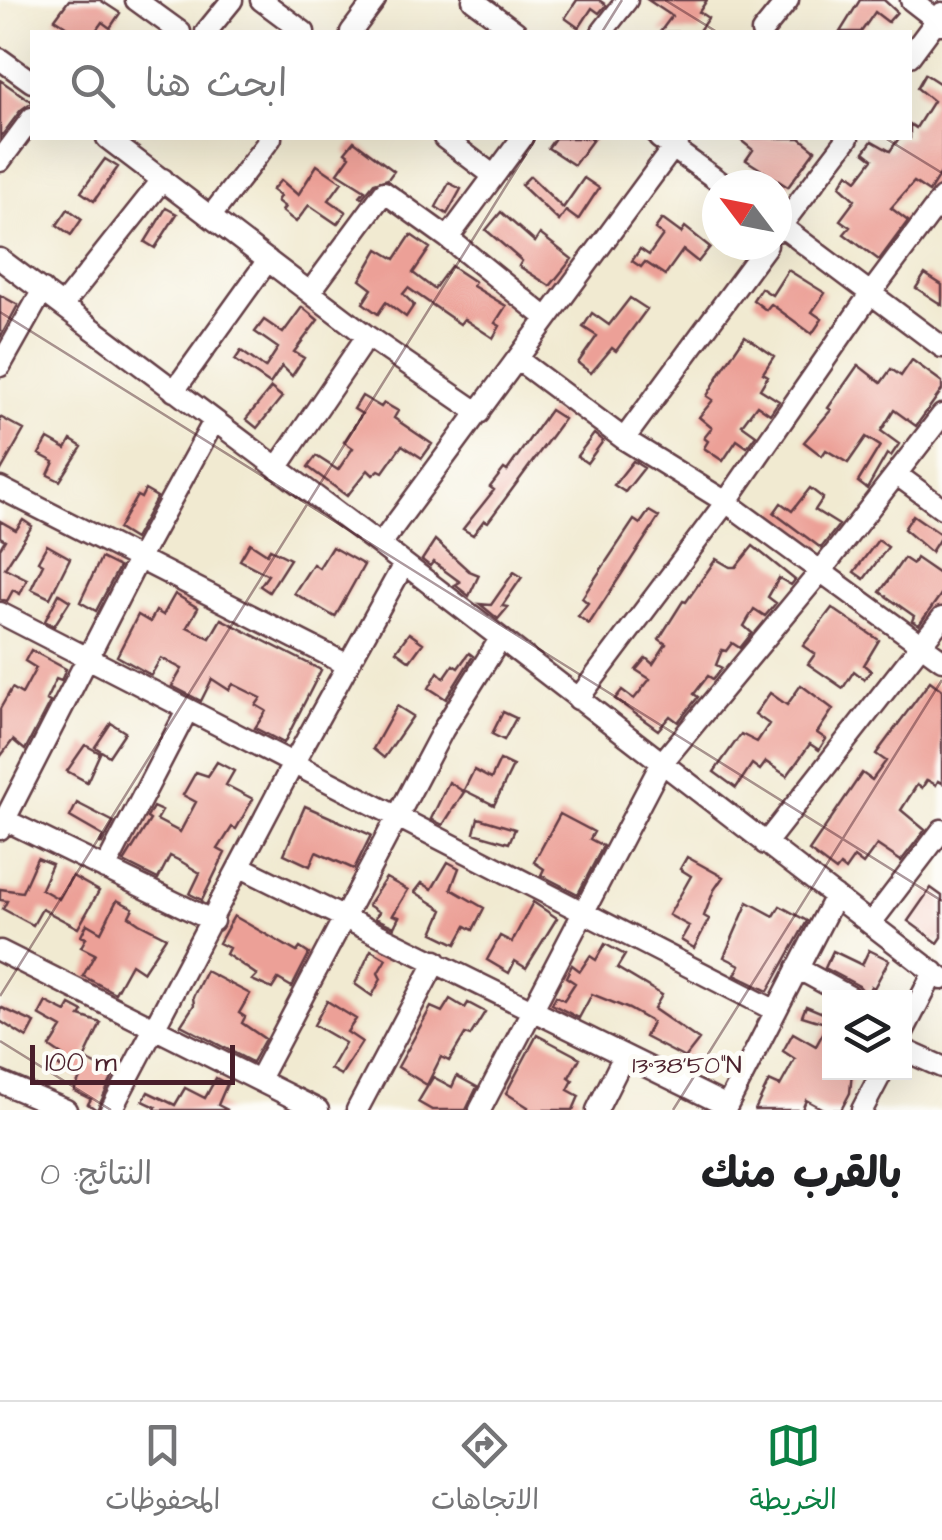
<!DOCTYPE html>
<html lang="ar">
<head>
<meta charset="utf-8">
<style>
  :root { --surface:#fff; --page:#f6f6f6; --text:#202124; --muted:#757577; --line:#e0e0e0; --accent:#0b8043 }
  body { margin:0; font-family:"Architects Daughter","Playpen Sans Arabic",sans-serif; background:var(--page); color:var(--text); direction:rtl }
  .controls { position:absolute; right:30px; bottom:30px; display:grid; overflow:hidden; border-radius:0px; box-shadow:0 10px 40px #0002 }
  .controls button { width:90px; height:90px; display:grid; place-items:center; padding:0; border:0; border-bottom:2px solid var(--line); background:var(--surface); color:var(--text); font:50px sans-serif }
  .compass { position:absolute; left:702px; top:170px; width:90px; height:90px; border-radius:50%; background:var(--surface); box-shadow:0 10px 40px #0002; rotate:302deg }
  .scale { position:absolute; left:30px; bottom:25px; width:205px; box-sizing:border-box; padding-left:10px; border:5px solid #4a1f2b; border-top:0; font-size:28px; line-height:35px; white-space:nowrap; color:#4a1f2b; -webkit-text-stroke:8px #fdfcf7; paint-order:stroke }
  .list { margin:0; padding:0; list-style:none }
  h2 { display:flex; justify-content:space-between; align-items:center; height:130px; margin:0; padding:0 40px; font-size:42px }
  h2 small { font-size:32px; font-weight:400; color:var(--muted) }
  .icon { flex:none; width:55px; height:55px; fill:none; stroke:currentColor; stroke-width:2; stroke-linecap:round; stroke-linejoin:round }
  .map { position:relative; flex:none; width:942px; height:1110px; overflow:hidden; direction:ltr }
  .search { position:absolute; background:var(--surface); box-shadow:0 10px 40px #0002; left:30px; right:30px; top:30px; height:110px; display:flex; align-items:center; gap:25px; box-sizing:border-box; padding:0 35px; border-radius:0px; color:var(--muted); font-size:38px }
  .sheet { height:290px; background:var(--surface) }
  nav { display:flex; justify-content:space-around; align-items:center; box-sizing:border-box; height:140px; border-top:2px solid var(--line); background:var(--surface); font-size:28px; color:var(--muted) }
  nav a { display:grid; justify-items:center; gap:5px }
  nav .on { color:var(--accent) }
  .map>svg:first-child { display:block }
</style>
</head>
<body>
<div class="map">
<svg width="942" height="1110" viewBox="0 0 942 1110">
  <rect width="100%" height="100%" fill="#fdfcf7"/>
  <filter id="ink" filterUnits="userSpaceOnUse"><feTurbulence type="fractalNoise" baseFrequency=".01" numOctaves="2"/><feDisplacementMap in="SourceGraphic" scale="20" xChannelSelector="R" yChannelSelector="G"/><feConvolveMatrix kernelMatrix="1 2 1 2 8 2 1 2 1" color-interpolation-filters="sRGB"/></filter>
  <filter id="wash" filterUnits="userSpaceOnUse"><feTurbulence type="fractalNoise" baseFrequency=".0048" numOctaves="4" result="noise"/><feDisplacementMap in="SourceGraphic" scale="40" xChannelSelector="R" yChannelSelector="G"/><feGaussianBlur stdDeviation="2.25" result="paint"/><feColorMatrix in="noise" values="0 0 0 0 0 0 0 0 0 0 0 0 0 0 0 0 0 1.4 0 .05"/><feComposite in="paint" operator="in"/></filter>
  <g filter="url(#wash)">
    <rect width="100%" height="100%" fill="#f1ead1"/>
    <g id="blocks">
      <path fill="#eca097" d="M69 0H100L120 13 110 28 102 22 95 32H75L55 19Z
        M577 0H599L606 5 599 13 592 8 579 28 565 18Z
        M648 0H707L699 12 708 18 698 32H660L672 16Z
        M860 0H884L897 12 888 22 875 12 861 32H840Z
        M925 74 942 85V171L929 192 914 182 891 208 908 221 879 260 844 234 850 227 840 220 855 200 840 186 848 173 857 180 873 159 864 152 872 141 890 151 899 138H910V124L916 128 933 101 917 88Z
        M0 80 32 102 21 110 0 138Z
        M555 138H594L574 165 548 148Z
        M738 138H800L815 150 788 187 746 160 753 150Z
        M354 141 394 171 388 179 374 183 362 198 360 196 365 190 338 173 350 156 345 152Z
        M105 159 118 167 94 201 81 192Z
        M317 165 342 182 329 200 346 212 337 224 309 205 296 222 282 211 285 207 277 201 280 196 272 190 281 180 298 195Z
        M530 176 563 208 584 178 599 188 578 220 566 211 559 221 521 185Z
        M449 183 461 189 447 214 436 207Z
        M166 208 177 214 155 248 145 242Z
        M68 209 82 219 71 235 57 225Z
        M501 212 535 242 540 234 572 259 550 286 519 266 522 261 486 230Z
        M662 219 681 233 685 227 710 247 698 262 683 250 665 275 645 262 641 267 632 261 640 249 649 255 663 235 655 229Z
        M411 235 430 248 413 273 434 289 451 266 475 282 473 286 506 306 495 323 500 326 493 338 464 319 460 324 408 288 403 294 414 305 406 317 386 302 378 314 363 303 372 289 360 280 378 249 395 259Z
        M788 270 825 293 812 312 822 319 812 334 771 304 766 310 753 300 761 288 772 295Z
        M925 274 942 285V305L916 288Z
        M0 295 18 305 0 338Z
        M630 298 647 309 616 351 612 348 591 373 578 363 597 336 583 327 592 313 609 325Z
        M302 307 318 320 294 352 304 358 292 376 282 366 270 384 235 360 241 351 265 368 278 348 255 332 264 320 283 333Z
        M745 336 774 356 763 373 768 376 760 389 779 401 770 414 757 405 742 425 756 435 747 447 737 440 723 461 704 448 708 441 704 438 712 428 699 417 713 400 707 396 722 370Z
        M912 360 942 382V390L916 426 894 410 881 431 899 444 891 456 887 454 867 489 858 482 880 446 866 437 848 463 826 450 822 456 804 442 831 410 828 408 858 365 881 383 891 369 901 376Z
        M271 388 282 397 257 428 246 419Z
        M362 396 381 407 384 403 398 411 394 418 432 444 422 458 402 445 383 472 379 470 373 475 368 470 347 496 308 467 316 456 338 470 353 448 344 442 362 414 354 409Z
        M550 410 564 419 488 522 484 520 473 535 463 529 494 490 490 487 504 469 507 471Z
        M0 417 24 430 0 472Z
        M594 434 603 441 587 463 577 456Z
        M48 439 66 449 71 440 82 447 60 481 48 475 54 462 39 454Z
        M633 461 644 468 625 492 614 485Z
        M810 488 823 498 815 510 839 525 821 548 774 513 781 503 792 511Z
        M145 490 157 497 134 539 118 529 137 496 141 498Z
        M649 511 659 517 589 624 578 616 588 603 582 598 634 520 640 524Z
        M913 515 942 535 931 552 904 529Z
        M23 520 32 526 5 568 27 579 20 594 13 590 7 601 0 599V548L5 540 0 537V521L16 530Z
        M435 540 469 571 479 575 469 596 455 585 460 582 433 562 430 566 422 560Z
        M878 540 888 547 864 579 854 572Z
        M250 543 267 554 270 549 290 559 269 592 260 586 268 575 240 560Z
        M47 545 70 558 50 598 31 589 43 564 38 561Z
        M753 546 795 580 791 585 779 578 768 597 776 603 765 616 754 609 744 626 752 633 740 648 732 643 726 651 722 650 716 665 722 668 713 679 708 676 694 694 698 697 678 722 670 716 658 730 615 699 622 690 634 699 650 679 636 670 646 658 653 664 666 644 659 639 683 601 686 602 716 559 730 567H736Z
        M332 547 364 565 335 617 294 593 313 564 319 568Z
        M101 558 119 567 96 611 80 602Z
        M904 558 913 564 916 558 942 576V593L919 625 912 621 914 616 880 592Z
        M514 572 522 577 502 606 508 607 498 619 480 604 491 605Z
        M59 594 70 601 54 626 45 621Z
        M175 594 198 608 187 627 210 638 221 619 321 670 284 743 255 728 266 711 256 705 261 698 233 684 229 690 212 679 201 701 172 686 182 669 161 658 151 675 117 656 138 615 150 622 156 611 163 615Z
        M832 608 879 640 864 665 871 671 864 679 854 671 843 688 808 664 815 654 803 646Z
        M409 633 423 643 410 661 396 651Z
        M31 650 66 669 61 681 56 679 46 700 50 702 25 750 13 740 0 757V709L12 688 22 694 36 668 25 661Z
        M469 653 473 656 446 699 429 688 438 672 444 678 453 665 458 668Z
        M930 681 942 690V783L938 781 936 785 927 780 922 788 917 785 901 810 925 830 901 861 877 845 863 864 854 857 845 870 840 866 836 871 809 851 862 773 872 780 886 761 876 754Z
        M801 685 833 709 817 733 826 739 819 750 810 744 787 776 766 762 760 770 752 764 736 788 714 772 741 734 757 742 769 724 755 714 770 693 787 705Z
        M397 706 413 716 384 758 373 749Z
        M503 712 516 718 504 740 492 734Z
        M111 723 125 732 109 756 95 747Z
        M85 745 100 753 87 782 67 771Z
        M500 760 513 766 494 805 464 790 474 770 491 779Z
        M217 762 234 771 226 785 253 799 236 829 232 827 218 849 225 853 202 900 190 894 200 873 182 862 170 856 158 879 124 862 150 820 147 818 153 807 162 811 157 820 180 832 196 802 183 795 196 772 208 776Z
        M449 782 464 792 443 825 431 819Z
        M77 803 114 822 102 844 100 843 103 836 70 817Z
        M305 806 371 835 354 869 316 852 310 866 284 854Z
        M560 814 594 832 590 839 603 846 578 894 541 875 544 869 534 862Z
        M478 818 515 829 509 843 474 833Z
        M687 857 723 877 714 890 704 916 709 919 694 948 681 940 689 926 669 915 691 876 680 869Z
        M37 858 52 864 41 889 59 899 72 876 99 891 78 928 42 909 33 925 3 909 7 901 0 900V889L22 892Z
        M448 862 459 868 451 889 484 908 473 930 466 926 456 944 433 933 443 910 415 892 422 883 432 889Z
        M386 878 408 890 393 915 399 917 394 927 375 918 379 912 368 905Z
        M931 888 942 896V937L938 943 908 921Z
        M117 900 133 908 129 916 139 923 166 937 143 972 131 964 115 993 83 976 95 954 81 947 86 938 81 936 87 924 101 932Z
        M533 902 557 918 526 968 515 961 509 973 487 960 500 936 512 942Z
        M748 902 774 916 780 906 807 921 768 991 735 975 740 965 724 957Z
        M234 916 297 952 300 948 309 954 292 987 278 979 272 989 252 980 257 975 226 954 229 948 219 943Z
        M605 944 625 955 617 968 662 995 654 1009 699 1040 685 1058 645 1037 652 1022 629 1009 592 994 579 1018 552 1004 556 996 564 1000 575 983 566 977 572 965 580 971 590 956 596 960Z
        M371 950 386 959 378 973 381 979 372 996 355 984Z
        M869 950 889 960 874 988 871 986 867 995 859 986 825 968 833 951 862 965Z
        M206 971 250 994 239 1013 245 1017 242 1023 265 1039 252 1062 181 1025 194 1005 193 997Z
        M450 999 465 1008 468 1003 485 1012 470 1036 465 1034 449 1061 441 1057 427 1085 398 1067 431 1007 442 1012Z
        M327 1001 356 1019 347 1032 362 1042 341 1075 330 1069 345 1043 314 1025Z
        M46 1002 66 1012 70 1005 83 1012 80 1016 101 1023 84 1059 114 1074 97 1110 88 1104 91 1099 74 1091 80 1078 58 1066 63 1056 50 1047 62 1028 39 1015Z
        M806 1006 830 1016V1072H852L850 1093 841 1110H825L806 1100 802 1110H755L769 1081 780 1086 795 1059 783 1051 793 1033 816 1046 828 1024 802 1016Z
        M0 1007 35 1023 27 1038 0 1021Z
        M537 1035 580 1058 569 1077 573 1080 568 1090 579 1096 573 1110H526L528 1107 506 1093Z
        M457 1076 477 1087 466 1110H432L418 1102 433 1077 452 1087Z
        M216 1078 227 1084 218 1105 228 1110H155L156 1107 143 1101 148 1092 175 1105 185 1088 205 1098Z"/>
    </g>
  </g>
  <g filter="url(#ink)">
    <use href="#blocks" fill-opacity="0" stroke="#633d44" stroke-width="2.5"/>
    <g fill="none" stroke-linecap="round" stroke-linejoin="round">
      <g stroke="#633d44" stroke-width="25">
        <path id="minor" d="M136 0 180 32
          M261 0 304 32
          M473 0 516 32
          M911 0 942 24
          M206 32 232 0
          M351 32 375 0
          M602 32 627 0
          M762 32 788 0
          M910 56 942 13
          M0 59 32 82
          M107 138 367 336 479 413
          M444 138 494 176
          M659 138 724 185
          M0 161 32 118
          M211 216 271 138
          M777 223 942 347
          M777 231 848 138
          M448 238 522 138
          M0 259 380 545 942 979
          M310 292 384 192 448 238 545 317
          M63 305 163 179
          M517 359 624 439 726 502 942 660
          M0 366 43 290
          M174 391 268 260
          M624 439 767 245
          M277 468 367 336
          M896 474 942 508
          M0 488 348 665
          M380 545 680 138
          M0 613 776 1011
          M578 699 726 502 871 293 942 198
          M5 820 213 921
          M0 829 139 558 214 421
          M765 844 942 618
          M241 867 727 1106
          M105 869 187 711
          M871 923 942 830
          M0 951 318 1110
          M797 968 852 998
          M904 1030 934 972
          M904 1050 942 1067
          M259 1079 443 730 500 639
          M0 1082 66 1110
          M111 1110 293 764 404 564
          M357 1110 436 961
          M480 1110 661 764 820 572 942 415
          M597 1110 624 1056
          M725 1110 835 896
          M862 1110 882 1072"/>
      </g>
      <use href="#minor" stroke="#fff" stroke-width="20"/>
    </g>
  </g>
  <path fill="none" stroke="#4a1f2b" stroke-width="2.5" stroke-opacity="0.45" d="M665 0 717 32M602 32 622 0M885 138 942 173M0 312 942 901M0 996 536 138M0 1041 111 1110M673 1110 942 680"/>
  <g font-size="25" text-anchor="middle" fill="#4a1f2b" stroke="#fdfcf7" stroke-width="10" stroke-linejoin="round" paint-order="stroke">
    <text x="687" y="1073">13°38'50"N</text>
  </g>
</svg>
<div class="controls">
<button><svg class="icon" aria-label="layers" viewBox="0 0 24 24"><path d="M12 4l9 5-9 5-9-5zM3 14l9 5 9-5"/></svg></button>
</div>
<svg class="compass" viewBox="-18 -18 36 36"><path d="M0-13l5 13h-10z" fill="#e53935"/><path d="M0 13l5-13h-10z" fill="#757577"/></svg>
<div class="scale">100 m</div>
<div class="search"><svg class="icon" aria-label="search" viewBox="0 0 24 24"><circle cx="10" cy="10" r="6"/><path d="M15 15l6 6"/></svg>ابحث هنا</div>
</div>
<section class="sheet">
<h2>بالقرب منك<small>النتائج: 0</small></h2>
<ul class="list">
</ul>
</section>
<nav>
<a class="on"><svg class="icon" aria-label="map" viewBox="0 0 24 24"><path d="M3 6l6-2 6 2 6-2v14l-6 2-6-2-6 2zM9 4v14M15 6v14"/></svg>الخريطة</a>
<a><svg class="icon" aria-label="directions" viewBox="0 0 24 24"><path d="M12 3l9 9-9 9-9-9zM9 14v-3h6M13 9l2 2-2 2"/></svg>الاتجاهات</a>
<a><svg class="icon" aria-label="saved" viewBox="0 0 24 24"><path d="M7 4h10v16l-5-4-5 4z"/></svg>المحفوظات</a>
</nav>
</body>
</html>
